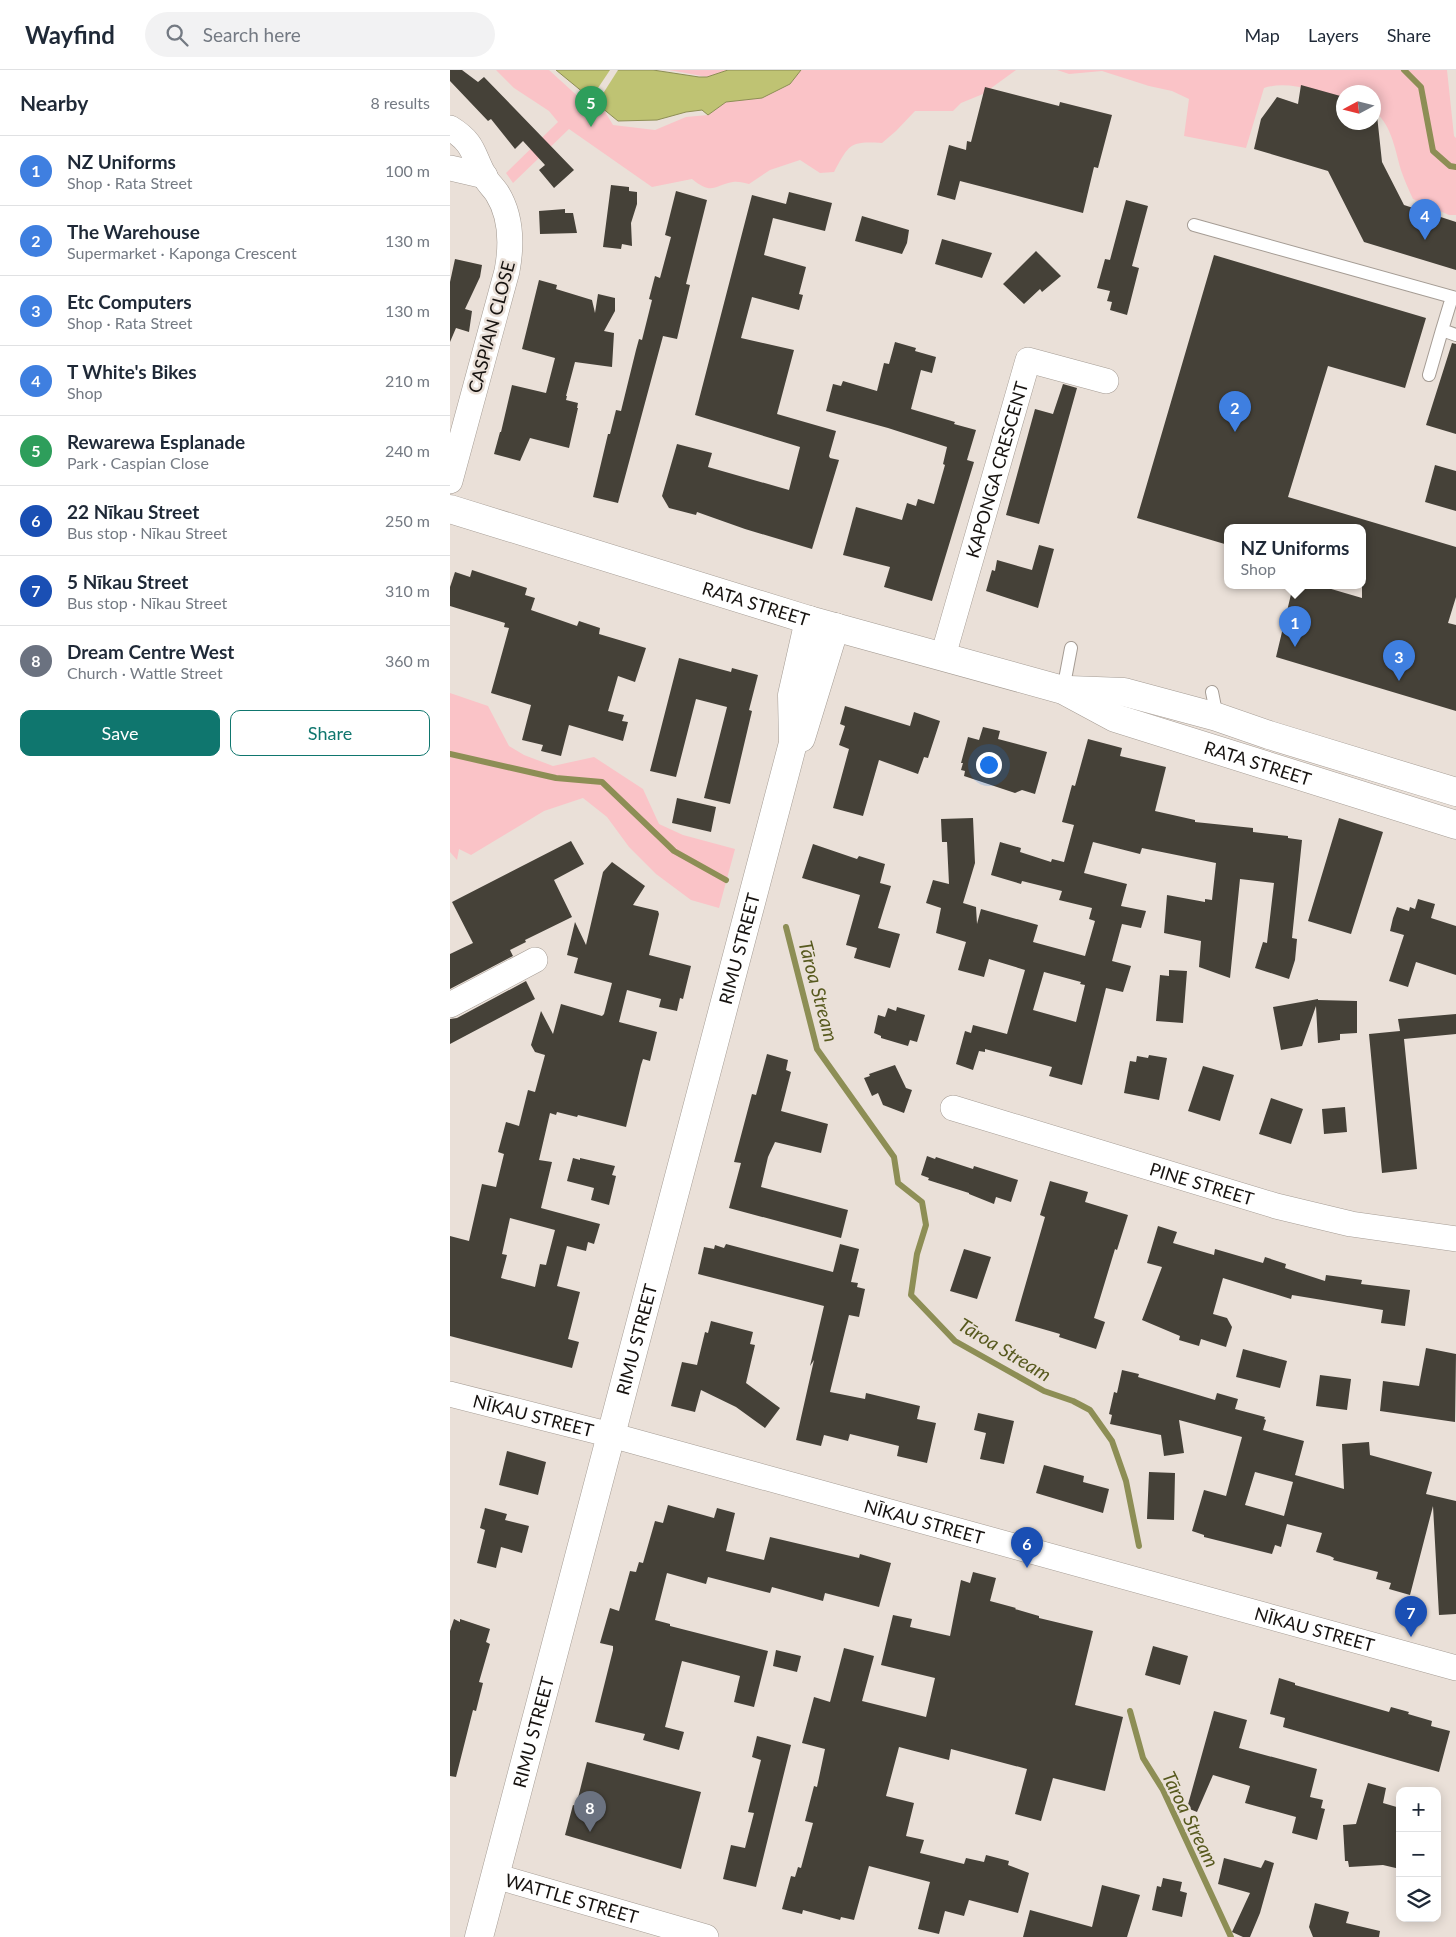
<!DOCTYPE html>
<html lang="en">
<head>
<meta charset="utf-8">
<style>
  :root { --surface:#fff; --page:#f2f2f3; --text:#1f2937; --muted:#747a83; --line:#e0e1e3; --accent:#0f766e }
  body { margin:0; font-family:Lato,sans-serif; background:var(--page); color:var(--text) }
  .controls { position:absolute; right:15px; bottom:15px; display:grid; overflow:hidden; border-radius:10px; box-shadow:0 2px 12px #0003 }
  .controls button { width:45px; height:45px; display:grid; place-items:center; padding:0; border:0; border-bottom:1px solid var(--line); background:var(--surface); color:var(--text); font:25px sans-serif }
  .compass { position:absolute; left:886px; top:15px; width:45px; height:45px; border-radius:50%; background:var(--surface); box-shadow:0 2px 12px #0003; rotate:263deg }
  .you { position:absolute; left:538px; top:694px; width:18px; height:18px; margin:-12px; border:4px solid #fff; border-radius:50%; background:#1a73e8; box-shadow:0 0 0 8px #1a73e833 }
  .badge { display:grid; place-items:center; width:32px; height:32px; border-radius:50%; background:var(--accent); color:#fff; font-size:16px; font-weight:700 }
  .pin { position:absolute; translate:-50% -41px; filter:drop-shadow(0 1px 2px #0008) }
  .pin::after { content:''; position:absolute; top:26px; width:18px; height:15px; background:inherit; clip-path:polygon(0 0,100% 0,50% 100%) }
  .popup { position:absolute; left:774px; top:454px; width:142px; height:65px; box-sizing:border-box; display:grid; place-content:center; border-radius:10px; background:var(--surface); filter:drop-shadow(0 1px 4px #0005); font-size:16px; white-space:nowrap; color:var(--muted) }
  .popup b { font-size:19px; color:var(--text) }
  .popup::after { content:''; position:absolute; left:50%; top:100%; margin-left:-10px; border:10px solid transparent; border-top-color:var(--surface) }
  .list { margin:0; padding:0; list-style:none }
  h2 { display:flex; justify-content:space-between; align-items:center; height:65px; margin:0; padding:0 20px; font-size:21px }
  h2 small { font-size:16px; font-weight:400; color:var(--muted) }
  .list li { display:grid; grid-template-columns:32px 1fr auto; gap:15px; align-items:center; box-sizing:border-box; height:70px; padding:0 20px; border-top:1px solid var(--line) }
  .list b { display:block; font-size:19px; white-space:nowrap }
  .list p { margin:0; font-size:16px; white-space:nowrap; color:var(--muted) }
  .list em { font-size:16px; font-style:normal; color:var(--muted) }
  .actions { display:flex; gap:10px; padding:15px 20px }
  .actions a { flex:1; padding:11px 0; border:1px solid var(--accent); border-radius:10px; text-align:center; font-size:18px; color:var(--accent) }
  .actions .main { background:var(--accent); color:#fff }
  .icon { flex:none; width:28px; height:28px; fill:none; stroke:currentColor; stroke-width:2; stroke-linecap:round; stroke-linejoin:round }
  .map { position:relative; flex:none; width:1006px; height:1867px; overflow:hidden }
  header { display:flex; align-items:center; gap:30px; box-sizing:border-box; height:70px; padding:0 25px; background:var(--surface); border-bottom:1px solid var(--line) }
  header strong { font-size:24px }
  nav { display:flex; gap:28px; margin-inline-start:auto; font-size:18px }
  .search { width:350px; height:45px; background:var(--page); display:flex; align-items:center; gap:12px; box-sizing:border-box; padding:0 18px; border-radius:28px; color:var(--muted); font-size:19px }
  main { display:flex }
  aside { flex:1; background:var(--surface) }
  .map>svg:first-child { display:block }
</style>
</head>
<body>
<header>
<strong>Wayfind</strong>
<div class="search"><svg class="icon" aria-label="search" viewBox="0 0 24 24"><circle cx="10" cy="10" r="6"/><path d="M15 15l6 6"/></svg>Search here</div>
<nav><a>Map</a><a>Layers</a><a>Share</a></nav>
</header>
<main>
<aside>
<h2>Nearby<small>8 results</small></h2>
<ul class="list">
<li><span class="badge" style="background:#3f7fe0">1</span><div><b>NZ Uniforms</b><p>Shop · Rata Street</p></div><em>100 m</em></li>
<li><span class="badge" style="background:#3f7fe0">2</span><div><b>The Warehouse</b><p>Supermarket · Kaponga Crescent</p></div><em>130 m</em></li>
<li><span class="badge" style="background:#3f7fe0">3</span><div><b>Etc Computers</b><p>Shop · Rata Street</p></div><em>130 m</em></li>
<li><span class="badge" style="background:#3f7fe0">4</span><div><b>T White's Bikes</b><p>Shop</p></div><em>210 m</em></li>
<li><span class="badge" style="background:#2e9e5b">5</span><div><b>Rewarewa Esplanade</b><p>Park · Caspian Close</p></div><em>240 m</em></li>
<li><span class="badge" style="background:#1a4fb4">6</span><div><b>22 Nīkau Street</b><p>Bus stop · Nīkau Street</p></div><em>250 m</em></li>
<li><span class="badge" style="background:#1a4fb4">7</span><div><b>5 Nīkau Street</b><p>Bus stop · Nīkau Street</p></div><em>310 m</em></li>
<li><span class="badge" style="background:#6b7280">8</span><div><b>Dream Centre West</b><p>Church · Wattle Street</p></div><em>360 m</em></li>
</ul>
<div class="actions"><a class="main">Save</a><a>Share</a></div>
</aside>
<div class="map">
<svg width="1006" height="1867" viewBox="0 0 1006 1867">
  <rect width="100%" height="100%" fill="#eae0d8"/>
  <path fill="#fac3c7" d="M46 0H99L133 31 151 35 163 55 205 60 236 47 258 45 276 32 312 27 340 14 351 0H566L533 24 511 33 503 41H465L446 61 432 73C400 71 399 74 384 102L370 103 350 90 320 100 299 114C294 113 288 111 283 112 264 115 263 126 242 109L202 117 119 59 63 113 56 103 108 52 99 41 64 18Z
    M219 0H278L257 7Z
    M607 0H997L1004 66 1006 68V145H999L963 129C959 120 955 112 952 103 945 82 943 56 924 41V22H894L893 29C870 22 838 10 814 18L796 78 734 66 739 29 722 21 699 16 652 1 619 4Z
    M0 623 38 636 59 676 74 685 103 696 144 687 193 719 209 754 233 765 285 779 269 838 241 830 206 804 179 777 157 747 133 728 94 741 21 785 9 779 7 790 0 782Z"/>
  <path fill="#bfc373" stroke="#8d8e55" d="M106 0H203L249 7H257L278 0H351L340 14 312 28 276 32 258 45 252 40 236 42 207 50 168 51Z"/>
  <path fill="#eae0d8" d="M160 0H168L154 22 144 34 140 30Z"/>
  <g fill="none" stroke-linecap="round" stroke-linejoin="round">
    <path stroke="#8d8e55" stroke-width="6" d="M954 0 971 17 983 81 1000 96 1006 97
      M0 684 106 708 152 712 224 781 276 810
      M336 857 367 979 444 1087 448 1113 472 1132 476 1155 467 1184 461 1225 505 1271 594 1321 623 1331 640 1340 662 1371 676 1411 689 1476
      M680 1641 693 1688 713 1720 781 1867"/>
  </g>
  <path fill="#454138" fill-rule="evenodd" d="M0 0H12L28 12 34 7 124 100 104 118 89 100 95 95 73 71 65 79 41 49 38 51 0 11Z
    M851 15 894 27V52H924V35L926 36 932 92 954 135 1006 152V200L914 172 878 101 804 79 811 49 827 27 848 34Z
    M535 17 609 36 610 32 662 45 648 98 644 97 633 143 510 111 505 130 487 125 499 75 516 80 517 71 521 72Z
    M161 115 179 117V121L187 122V134L181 153 182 176 172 174 171 179 153 177Z
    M226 121 257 130 236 214 240 215 227 269 213 266 168 433 143 427 158 364H160L166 340 171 341 186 280 189 269 192 270 202 230 199 229 205 206 210 208 221 167 215 165Z
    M339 122 382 133 375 161 323 148 314 185 356 197 349 224 353 225 349 240 302 227 291 268 344 280 327 344 386 361 379 386 380 388 389 390 362 479 295 459 247 442 246 445 219 438 212 426 227 374 262 383 258 397 339 420 350 377 245 345 302 125 336 134Z
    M676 130 698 136 682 196 689 198 677 245 660 240 662 232 657 231 660 221 647 218 655 189 660 190Z
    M115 139V143H123L127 163 90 164 89 141Z
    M412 146 459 160 457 173 452 184 405 171Z
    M492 169 542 183 532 208 485 194Z
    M586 181 611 206 592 222 590 219 574 234 553 214Z
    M764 185 976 248 955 318 878 296 838 427 1006 477V527L998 553 1006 555V641L826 587 843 516H871L912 528V458H778V475L687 448Z
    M5 189 32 195 30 207 15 239 22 241 19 262 6 258 0 272V212Z
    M89 210 107 215 106 219 142 230 145 243 148 224 165 228V241L154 261 164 263 162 297 125 292 116 326H117L116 330 128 333 127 338H128L119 378 80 368 70 391 44 384 50 362H51L62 315 96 323 105 288 72 279Z
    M445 272 466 278 465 281 486 287 482 303 471 300 461 339 505 352 504 354 526 360 517 390 524 392 482 531 434 517 440 497 393 485 406 437 452 450 457 433 466 436 468 429 484 434 495 395 493 394 497 377 438 358 376 341 383 314 391 316 393 311 427 321 434 293 439 294Z
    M1002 273 1006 274V364L976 355Z
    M613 314 627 318 589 454 556 445 585 339 603 344Z
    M985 395 1006 401V441L975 432Z
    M589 475 604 479 588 538 536 521 542 500 545 501 547 490 582 500Z
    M22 500 77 518 75 525 85 528 81 540 127 556 129 551 150 558 149 564 196 578 185 612 168 606 158 641 174 645 172 651 178 652 173 671 119 655 111 686 91 681 93 675 72 670 81 635 41 623 59 558 54 557 55 553 0 536V517L5 502 20 507Z
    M229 588 281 602 282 598 308 605 299 640 302 641 280 734 254 728 277 637 246 629 226 707 200 701Z
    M395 636 460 656 464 642 490 651 478 688 474 687 468 704 429 690 413 746 383 738 399 679 389 675 395 656 390 654Z
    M533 657 550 661 548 669 597 682 585 724 572 720 565 723 514 706 515 701 511 700 513 693H511L518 667 529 670Z
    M638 669 672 678 670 686 716 697 705 741 745 750V752L803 758V762L838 766V768L852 770 842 868 847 869 845 890 839 909 805 898 813 872 817 873 824 813 790 809 780 908 749 897 751 871 714 863 717 825 755 832V829L762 830 766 793 692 778 690 784 643 772 634 803 677 814 671 836 696 841 691 858 672 854 662 891 681 896 673 922 656 918 632 1015 599 1006 602 997 535 979V982L529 981 523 1000 506 994 515 961 521 963 523 955 557 964 575 900 539 889 534 907 508 900 516 872 486 863 491 838 476 833 483 810 499 814 497 772H492L491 749 523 748 525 793 513 833 526 837 527 854 531 839 588 855 583 872 635 886 645 851 639 849 642 838 609 830 612 821 572 811 571 814 541 805 550 772 571 778 570 782 601 792 602 789 614 792 624 755 612 752 622 715 625 716ZM594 902 631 912 630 914 635 915 626 952 583 940Z
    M227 728 266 737 261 762 222 753Z
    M889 748 933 762 901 864 858 851Z
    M121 771 134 794 104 810 122 847 75 870 76 872 60 880 63 886 0 919V884L23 873 2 832Z
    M363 774 407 789 409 786 435 794 430 813 441 816 428 858 450 864 440 898 404 888 407 878 396 875 410 825 352 808Z
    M162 792 195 816 183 835 208 841 209 844 199 885 241 896 233 929 230 928 227 941 209 937 211 929 177 920 169 952 207 962 200 991 193 989 191 995 176 1057 128 1045 127 1047 107 1042 106 1045 100 1043 89 1090 102 1092 91 1138 150 1154 144 1174 138 1172 136 1181 117 1176 107 1216 130 1222 118 1269 129 1272 122 1298 0 1266V1166L19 1171 32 1114 46 1117 54 1084 48 1082 56 1052 69 1056 78 1020 85 1022 95 985 85 982 81 975 91 941 103 964 111 934 152 946 154 944 162 913 124 903 128 888 117 885 125 852 136 875 153 802ZM60 1148 105 1160 96 1195 90 1194 85 1217 51 1208 57 1185 52 1184Z
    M968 829 985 834 981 848 1006 856V905L966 892 958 917 939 911 954 865 940 861 943 848 947 837 959 841 960 837 965 839Z
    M719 900 737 901 733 953 706 951 710 905 719 906Z
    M76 911 85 929 0 974V949L7 948Z
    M868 929V930L907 931V963L890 964V970L868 973 866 936 852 976 831 980 823 937Z
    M447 937 475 945 467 972 460 970 458 976 431 968V966L424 963 428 945 435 947 438 938 446 941Z
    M1006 944V964L954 969 967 1099 932 1103 919 964 950 961 948 949Z
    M317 984 338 990 336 1000 341 1002 331 1041 378 1054 371 1083 325 1072 318 1087 311 1117 398 1140 391 1168 279 1138 291 1093 284 1092 302 1024 306 1025Z
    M699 985 717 988 709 1030 674 1023 680 991 686 992 687 986 698 988Z
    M445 995 456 1018 462 1020 454 1043 433 1035 428 1023 422 1026 414 1008 420 1006 419 1004Z
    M753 996 784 1005 770 1051 738 1041Z
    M821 1028 853 1039 841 1074 809 1064Z
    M895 1037 897 1062 874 1064 872 1039Z
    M477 1086 485 1089 486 1087 523 1099 524 1096 568 1110 561 1132 546 1127 544 1134 519 1124V1123L478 1110 479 1108 471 1105Z
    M123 1088 130 1090V1088L165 1096 162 1105 166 1106 159 1135 141 1130 144 1118 117 1111Z
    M600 1111 638 1122 635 1132 678 1145 667 1180 665 1179 644 1248 655 1252 646 1279 609 1267 610 1264 565 1251 595 1147 590 1145Z
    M708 1156 727 1162 723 1173 764 1185 765 1179 813 1193 815 1187 836 1194 835 1198 875 1211 876 1205 912 1210 911 1214 960 1220 955 1256 931 1253 933 1240 842 1225 841 1229 773 1208 763 1244 777 1248 782 1257 776 1277 751 1269 749 1276 729 1270 730 1266 692 1250 712 1197 697 1193Z
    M276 1174 383 1202 390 1174 409 1179 401 1212 408 1213 407 1217 415 1219 409 1247 399 1245 380 1322 415 1329 416 1323 470 1336 467 1349 486 1353 477 1393 447 1386 449 1376 400 1364 398 1371 374 1365 371 1376 346 1370 364 1290 360 1296 374 1236 248 1204 254 1177 264 1179 265 1175 274 1178Z
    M514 1179 541 1187 527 1229 500 1221Z
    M261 1251 303 1262 300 1274 305 1275 296 1313 330 1338 315 1358 286 1337 251 1320 245 1342 221 1336 232 1292 247 1295 255 1262 258 1263Z
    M976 1278 1006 1284 1005 1352 930 1341 933 1311 969 1316Z
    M793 1279 837 1291 830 1318 786 1307Z
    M672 1300 689 1304 688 1307 765 1330 767 1323 788 1329 785 1339 815 1347 814 1349 816 1350 813 1360 854 1371 845 1405 894 1419 892 1374 919 1372 920 1385 982 1402 976 1424 1006 1431V1544L989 1545 983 1436 960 1525 939 1519 941 1513 926 1509 928 1502 883 1490 884 1488 880 1486 866 1482 872 1463 837 1454 831 1477 825 1475 822 1484 754 1467V1465L742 1461 754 1420 776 1426 792 1367 729 1350 734 1383 714 1386 711 1365 660 1354 662 1345 659 1344 664 1322 667 1323ZM805 1402 843 1412 834 1446 795 1435Z
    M870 1305 901 1309 897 1340 866 1336Z
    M528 1343 564 1351 554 1394 530 1389 536 1363 524 1360Z
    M57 1381 96 1392 88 1425 49 1415Z
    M594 1395 634 1406 633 1412 659 1419 653 1443 586 1423Z
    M699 1402 725 1403 724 1450 697 1449Z
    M218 1435 264 1448 267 1438 285 1443 276 1481 314 1490 320 1467 409 1488 410 1484 441 1493 429 1537 375 1523 373 1531 322 1517 320 1523 258 1507 256 1514 217 1503 205 1550 220 1554V1556L318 1581 304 1637 284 1632 290 1606 232 1591 215 1657 234 1662 229 1680 193 1670 195 1664 145 1652 163 1580V1576L150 1573 160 1538 169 1541 180 1501 186 1502 189 1492 193 1493 205 1451 213 1453Z
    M35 1438 57 1444 55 1450 79 1456 72 1483 51 1477 46 1498 27 1493 35 1460 30 1458Z
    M523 1502 546 1508 540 1531 566 1538 565 1539 589 1546V1548L643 1561 625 1635 673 1647 655 1721 603 1708 591 1751 565 1744 577 1699 501 1679 499 1690 449 1677 436 1726 464 1733 456 1766 474 1770 470 1783 514 1794 516 1788 534 1792 536 1785 559 1791 558 1795 579 1803 568 1843 519 1830 514 1846 495 1841 489 1864 468 1859 480 1812 419 1796 404 1850 391 1847 390 1850 353 1840 352 1844 332 1839 341 1806 345 1807 348 1797 351 1798 363 1753 355 1751 364 1716 367 1717 375 1679 352 1673 364 1627 380 1632 394 1578 424 1586 412 1631 476 1647 485 1608 431 1595 443 1545 462 1549 460 1557 500 1566 511 1510 520 1513Z
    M4 1549 10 1552V1549L40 1559 36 1572 40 1574 29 1612 33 1613 26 1641 23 1640 6 1707 0 1706V1561Z
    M703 1576 738 1586 730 1615 695 1605Z
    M326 1580 351 1586 347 1602 323 1596Z
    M829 1608 845 1613V1615L939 1642 941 1637 959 1642 958 1644 982 1651 981 1656 1000 1661 989 1702 833 1657 835 1648 820 1644Z
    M764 1641 797 1650 789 1678 867 1699 860 1727 873 1730 871 1738 875 1739 867 1770 842 1763 846 1747 795 1733 800 1716 763 1705 747 1742 737 1738Z
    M307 1666 341 1675 306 1817 273 1809 281 1775 295 1778 304 1743 298 1742 311 1690 302 1687Z
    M137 1692 251 1722 231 1799 115 1765 123 1735 126 1736Z
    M918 1713 936 1718 933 1733 950 1738V1799L933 1795 899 1797 898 1791H895L893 1755 906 1754Z
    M774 1788 811 1798 815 1790 824 1793 810 1843 800 1867H793L782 1862 800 1823 768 1814Z
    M713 1808 732 1812 730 1821 737 1823 732 1847 702 1840 707 1816 711 1817Z
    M652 1815 690 1825 677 1867H573L580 1840 642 1857Z
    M865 1833 899 1842 896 1853 930 1861 929 1867H863L859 1857Z"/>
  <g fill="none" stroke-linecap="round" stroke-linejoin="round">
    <g stroke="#a59c94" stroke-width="14">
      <path id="lane" d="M744 155 1006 228
        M1002 227 992 260 1006 265
        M979 305 992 260
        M613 620 621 578
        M762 622 767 647"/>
    </g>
    <g stroke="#a59c94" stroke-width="26">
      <g id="street">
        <path d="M0 58C26 74 22 85 35 107 38 113 43 117 47 123 62 147 62 174 57 201L0 411"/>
        <path d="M0 98 35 106"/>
        <path id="s1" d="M493 586 578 290 656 311"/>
        <path d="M0 935 85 890"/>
        <path id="s2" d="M503 1038 826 1136 901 1154 1006 1169"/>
        <path id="s3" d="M0 1324 161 1365 1006 1598"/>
        <path id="s4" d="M45 1806 256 1867"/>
      </g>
    </g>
    <g stroke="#a59c94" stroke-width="29">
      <g id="secondary">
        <path d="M348 669 351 668 385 557"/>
        <path id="s5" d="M29 1867 343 673 342 625 359 550"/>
      </g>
    </g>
    <g stroke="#a59c94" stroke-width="29">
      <g id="primary">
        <path id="s6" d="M0 439 359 550 613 620 665 648 1006 755"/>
        <path d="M619 620 674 622 767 647 819 665 1006 722"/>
      </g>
    </g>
    <use href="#lane" stroke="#fff" stroke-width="12"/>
    <use href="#street" stroke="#fff" stroke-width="25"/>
    <use href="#secondary" stroke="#fff" stroke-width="28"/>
    <use href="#primary" stroke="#fff" stroke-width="28"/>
  </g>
  <g text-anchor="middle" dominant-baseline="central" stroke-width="5" stroke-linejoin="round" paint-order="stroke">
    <g font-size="18" fill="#171310" stroke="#eae0d8">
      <text transform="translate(41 257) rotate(-75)">CASPIAN CLOSE</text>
      <text stroke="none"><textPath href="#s1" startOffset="194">KAPONGA CRESCENT</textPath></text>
      <text stroke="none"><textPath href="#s6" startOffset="320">RATA STREET</textPath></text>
      <text stroke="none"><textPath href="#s6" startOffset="848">RATA STREET</textPath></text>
      <text stroke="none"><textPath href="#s5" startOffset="1022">RIMU STREET</textPath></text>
      <text stroke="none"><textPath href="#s2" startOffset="260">PINE STREET</textPath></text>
      <text stroke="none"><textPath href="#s5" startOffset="618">RIMU STREET</textPath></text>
      <text stroke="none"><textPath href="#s3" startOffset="86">NĪKAU STREET</textPath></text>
      <text stroke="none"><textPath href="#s3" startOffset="491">NĪKAU STREET</textPath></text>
      <text stroke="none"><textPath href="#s3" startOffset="896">NĪKAU STREET</textPath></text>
      <text stroke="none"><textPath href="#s5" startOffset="212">RIMU STREET</textPath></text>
      <text stroke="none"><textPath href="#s4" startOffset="80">WATTLE STREET</textPath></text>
    </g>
    <g font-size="19" font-style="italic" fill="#57591e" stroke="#eae0d8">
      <text transform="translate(369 921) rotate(75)">Tāroa Stream</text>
      <text transform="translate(555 1279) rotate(31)">Tāroa Stream</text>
      <text transform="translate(741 1749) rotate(64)">Tāroa Stream</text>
    </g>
  </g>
</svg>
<div class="controls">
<button>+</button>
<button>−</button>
<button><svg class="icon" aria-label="layers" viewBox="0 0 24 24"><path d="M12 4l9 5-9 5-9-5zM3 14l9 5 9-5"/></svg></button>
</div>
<svg class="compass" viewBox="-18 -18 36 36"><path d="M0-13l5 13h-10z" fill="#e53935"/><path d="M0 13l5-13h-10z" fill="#747a83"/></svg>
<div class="you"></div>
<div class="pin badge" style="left:845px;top:577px;background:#3f7fe0">1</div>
<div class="popup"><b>NZ Uniforms</b>Shop</div>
<div class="pin badge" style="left:785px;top:362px;background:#3f7fe0">2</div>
<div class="pin badge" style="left:949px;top:611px;background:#3f7fe0">3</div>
<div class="pin badge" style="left:975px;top:170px;background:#3f7fe0">4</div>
<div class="pin badge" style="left:141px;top:57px;background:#2e9e5b">5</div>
<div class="pin badge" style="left:577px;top:1498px;background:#1a4fb4">6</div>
<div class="pin badge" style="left:961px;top:1567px;background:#1a4fb4">7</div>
<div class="pin badge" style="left:140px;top:1762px;background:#6b7280">8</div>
</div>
</main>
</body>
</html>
